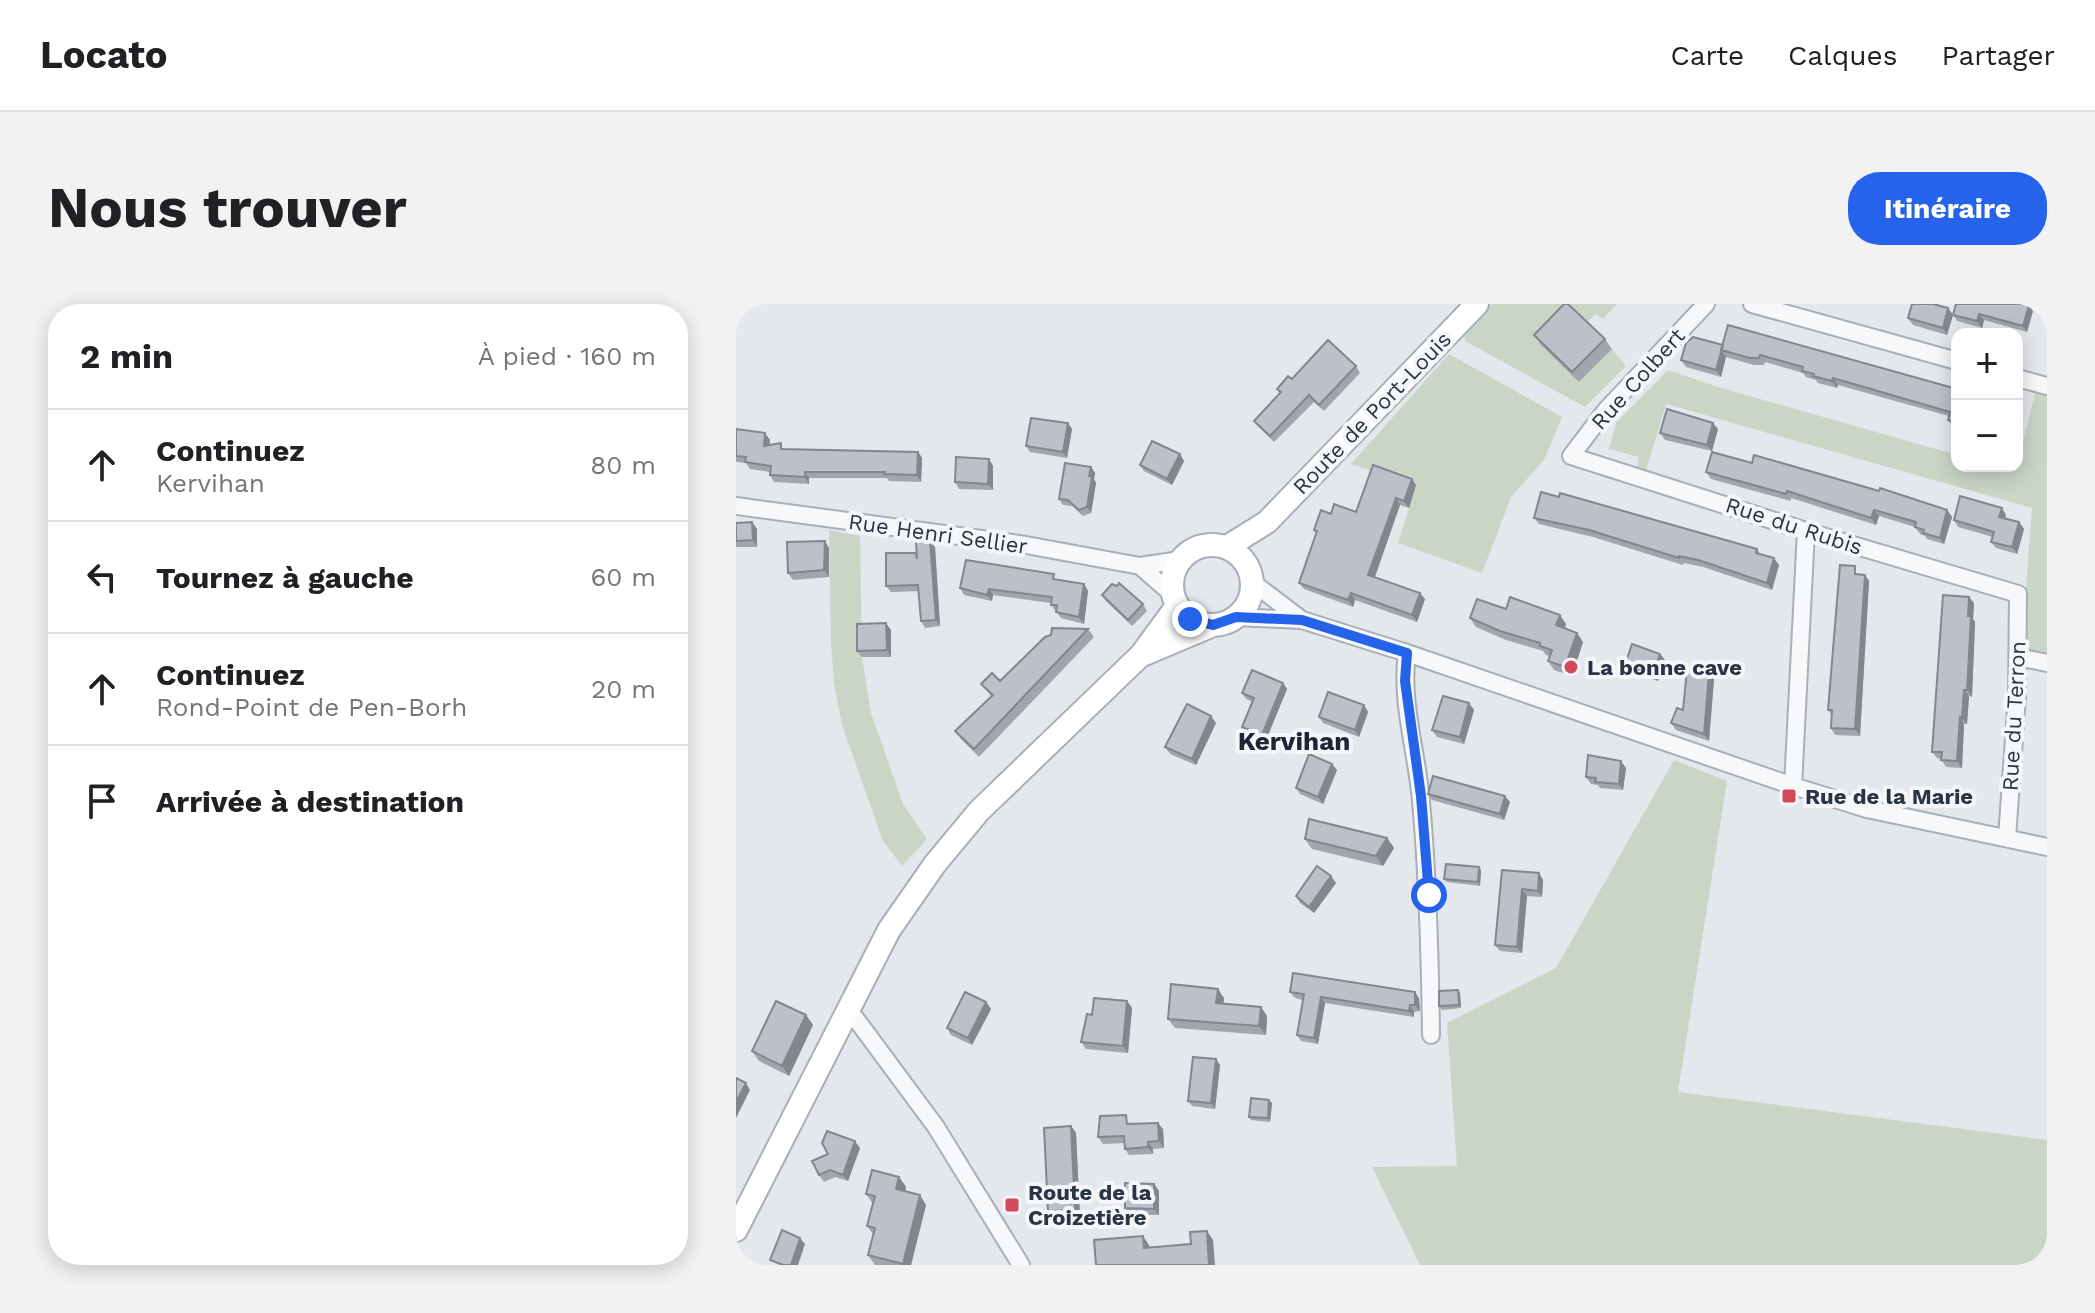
<!DOCTYPE html>
<html lang="fr">
<head>
<meta charset="utf-8">
<style>
  :root { --surface:#fff; --page:#f2f2f2; --text:#202124; --muted:#757577; --line:#e0e0e0; --accent:#2563eb }
  body { margin:0; font-family:"Work Sans",sans-serif; background:var(--page); color:var(--text) }
  .controls { position:absolute; right:24px; top:24px; display:grid; overflow:hidden; border-radius:16px; box-shadow:0 4px 20px #0003 }
  .controls button { width:72px; height:72px; display:grid; place-items:center; padding:0; border:0; border-bottom:2px solid var(--line); background:var(--surface); color:var(--text); font:40px sans-serif }
  .stop { position:absolute; width:24px; height:24px; margin:-18px; border:6px solid #2563eb; border-radius:50%; background:#fff }
  .stop.end { background:#2563eb; border-color:#fff; box-shadow:0 2px 8px #0008 }
  .list { margin:0; padding:0; list-style:none }
  h2 { display:flex; justify-content:space-between; align-items:center; height:104px; margin:0; padding:0 32px; font-size:34px }
  h2 small { font-size:26px; font-weight:400; color:var(--muted) }
  .list li { display:grid; grid-template-columns:52px 1fr auto; gap:24px; align-items:center; box-sizing:border-box; height:112px; padding:0 32px; border-top:2px solid var(--line) }
  .list b { display:block; font-size:30px; white-space:nowrap }
  .list p { margin:0; font-size:26px; white-space:nowrap; color:var(--muted) }
  .list em { font-size:26px; font-style:normal; color:var(--muted) }
  .icon { flex:none; width:44px; height:44px; fill:none; stroke:currentColor; stroke-width:2; stroke-linecap:round; stroke-linejoin:round }
  .map { position:relative; flex:none; width:1311px; height:961px; overflow:hidden; border-radius:32px }
  header { display:flex; align-items:center; gap:48px; box-sizing:border-box; height:112px; padding:0 40px; background:var(--surface); border-bottom:2px solid var(--line) }
  header strong { font-size:38px }
  nav { display:flex; gap:44px; margin-inline-start:auto; font-size:28px }
  .intro { display:flex; align-items:center; justify-content:space-between; box-sizing:border-box; height:192px; padding:0 48px }
  h1 { margin:0; font-size:56px }
  .button { padding:20px 36px; border-radius:32px; background:var(--accent); color:#fff; font-size:28px; font-weight:700 }
  main { display:flex; gap:48px; padding:0 48px }
  aside { flex:1; background:var(--surface); border-radius:32px; box-shadow:0 4px 20px #0003 }
  .map>svg:first-child { display:block }
</style>
</head>
<body>
<header>
<strong>Locato</strong>
<nav><a>Carte</a><a>Calques</a><a>Partager</a></nav>
</header>
<div class="intro"><h1>Nous trouver</h1><a class="button">Itinéraire</a></div>
<main>
<aside>
<h2>2 min<small>À pied · 160 m</small></h2>
<ul class="list">
<li><svg class="icon" aria-label="ahead" viewBox="0 0 24 24"><path d="M12 20V5M6 11l6-6 6 6"/></svg><div><b>Continuez</b><p>Kervihan</p></div><em>80 m</em></li>
<li><svg class="icon" aria-label="left" viewBox="0 0 24 24"><path d="M17 20v-9H6M10 6l-5 5 5 5"/></svg><div><b>Tournez à gauche</b></div><em>60 m</em></li>
<li><svg class="icon" aria-label="ahead" viewBox="0 0 24 24"><path d="M12 20V5M6 11l6-6 6 6"/></svg><div><b>Continuez</b><p>Rond-Point de Pen-Borh</p></div><em>20 m</em></li>
<li><svg class="icon" aria-label="arrive" viewBox="0 0 24 24"><path d="M6 21V4h12l-3 4 3 4H6"/></svg><div><b>Arrivée à destination</b></div></li>
</ul>
</aside>
<div class="map">
<svg width="1311" height="961" viewBox="0 0 1311 961">
  <rect width="100%" height="100%" fill="#e4e7ec"/>
  <path fill="#c9d6c5" d="M756 0H881L867 15 859 10 850 20 843 78 876 45 890 62 849 103 729 37 728 27Z
    M713 50 826 113 808 156 775 193 746 269 662 239 680 182 615 160Z
    M932 66 982 83 1221 151V162H1262L1280 167 1299 89 1311 92V349L1294 346 1286 338 1296 204 930 100 909 170 900 167 903 153 873 145 880 119Z
    M93 226 124 232 126 353 135 409 167 500 191 535 166 562 147 537 106 421 98 379 95 338Z
    M938 456 991 477 942 788 1311 836V961H684L636 863 721 862 711 719 820 664Z"/>
  <g fill="none" stroke-linecap="round" stroke-linejoin="round">
    <g stroke="#a9aeb7" stroke-width="20">
      <path id="minor" d="M970 0 870 106 835 152 1070 227 1282 290 1281 392 1271 534
        M1016 0 1221 57
        M1281 74 1311 82
        M0 202 290 241 404 262 444 256
        M404 262 436 290
        M516 278 566 316
        M500 313 566 316 671 349 1057 482 1131 505 1311 543
        M671 349C664 398 681 448 685 497 692 575 694 653 695 731
        M1282 353 1311 359
        M1057 482 1070 227
        M112 706 120 715 200 823 285 961"/>
    </g>
    <g stroke="#a9aeb7" stroke-width="26">
      <path id="secondary" d="M436 281a40 40 0 1 1 80 0a40 40 0 1 1-80 0Z
        M491 243 531 218 741 0
        M406 351 477 321
        M0 926 153 626 199 560 243 507 405 351 441 302"/>
    </g>
    <use href="#minor" stroke="#f7f8fa" stroke-width="16"/>
    <use href="#secondary" stroke="#fff" stroke-width="22"/>
  </g>
  <path fill="#a1a5ae" d="M1212 4 1217 11 1211 31 1177 21 1172 14Z
    M1297 7 1291 28 1248 16 1246 24 1221 17 1217 11Z
    M798 31 869 35 876 45 843 78 805 41Z
    M987 41 1221 85V124L1216 122 1212 116 1213 112 1102 81 1101 84 1082 79 1080 76 1070 73 1067 69 1029 58 1028 61H1018L990 53 985 73 950 63 945 56Z
    M620 62 624 69 588 107 578 98 538 138 523 123 518 117 544 89 541 85 556 75Z
    M332 119 336 125 331 154 294 148 290 142Z
    M0 125 34 136 33 141 49 145 182 148 186 154 185 178 153 177 151 174H73V180L38 178 34 171V168L14 165 10 159 0 158Z
    M982 125 976 147 929 136 924 129Z
    M253 155 257 162V186L223 185 219 178Z
    M448 157 436 181 408 167 404 161Z
    M1016 159 1211 206 1216 213 1208 240 1191 235 1189 232 1184 230 1179 223 1143 212 1140 221 1055 194V197L975 175 970 168Z
    M355 163 359 169 358 175 360 179 355 209 347 212 336 202 327 201 323 195Z
    M680 181 673 204 664 201 639 273 689 295 681 318 619 296 617 303 568 285 563 279 580 230 578 226 595 210 620 208Z
    M1270 211 1269 214 1283 218 1288 225 1281 250 1260 244 1255 238 1257 233 1222 223 1218 216Z
    M798 214 1021 245 1024 250 1043 261 1036 286 967 263 948 259 947 261 857 233 803 220Z
    M16 218 21 225V243H0V219Z
    M199 243 204 322 189 324 185 317 183 287 155 288 150 282 180 249Z
    M93 244V273L57 276 52 269Z
    M1124 269V270L1133 277 1124 432 1099 431 1095 424V410L1092 406Z
    M322 276 348 280 352 287 348 320 325 314 315 301V299L257 291 256 297 228 291 224 284Z
    M366 291 407 300 411 307 396 322 370 297Z
    M1238 299 1237 315 1239 318 1236 393 1233 392 1231 420H1228L1226 464 1210 463 1205 455 1201 454 1196 448Z
    M770 305 830 320 829 324 841 329 847 338 836 372 818 366 812 357 814 352 810 351 807 347 770 336 740 323 734 314Z
    M352 325 358 333 243 453 225 435 219 427 255 392 245 380 264 377Z
    M155 326V353H126L121 347Z
    M924 350 929 356 922 377 894 368 889 361Z
    M973 368 978 375 973 437 940 426 935 419 947 406Z
    M547 379 551 385 530 436 510 429 506 423 517 398 510 395 506 389Z
    M733 399 738 406 728 440 701 433 696 426Z
    M628 401 632 408 623 433 587 419 583 413Z
    M480 419 460 461 434 450 429 443Z
    M890 464 887 486 864 484 862 481 855 480 850 473Z
    M601 466 587 500 564 490 560 484Z
    M692 490 774 498 768 516 696 496Z
    M651 534 658 544 647 562 576 545 569 535Z
    M745 566 744 582 711 578 708 575Z
    M766 566 803 569 807 576 806 593 791 592 786 649 764 647 759 641Z
    M595 572 600 579 578 609 564 599 560 592Z
    M554 688 683 694 684 707 678 708V713L589 699 582 740 565 737 561 731 567 696 559 694Z
    M724 689 725 704 706 706 703 702Z
    M488 694 487 699 531 712 530 731 439 724 432 715Z
    M391 697 396 704 392 749 350 745 345 738 356 711Z
    M250 698 255 705 236 741 215 731 211 724Z
    M70 711 77 721 53 772 23 757 16 747Z
    M480 755 484 761 479 805 456 802 452 797Z
    M533 796 536 799 534 818 515 816 513 813Z
    M395 818V820L427 825 428 844 417 845V850L393 851 389 845 388 839 367 840 362 833Z
    M335 822 340 829 344 913 317 914 312 907Z
    M124 844 112 877 99 873 88 878 83 871Z
    M163 873 170 883 169 888 190 901 175 961H139L132 951 137 930 131 922 137 900 130 890Z
    M418 880 423 887V911H394L389 904Z"/>
  <path fill="#83868d" d="M1293 1 1297 7 1291 28 1287 22Z
    M1212 4 1217 11 1211 31 1207 24Z
    M1243 10 1248 16 1246 24 1241 17Z
    M985 46 990 53 985 73 980 66Z
    M1097 74 1102 81 1101 84 1096 77Z
    M1282 102 1287 109 1281 130V106Z
    M332 119 336 125 331 154 327 148Z
    M977 119 982 125 976 147 971 141Z
    M29 129 34 136 32 149 28 142Z
    M182 148 186 154 185 178 181 171Z
    M444 150 448 157 436 181 431 175Z
    M253 155 257 162V186L252 180Z
    M355 163 359 169 358 175 360 179 355 209 351 203Z
    M69 168 73 174V180L69 173Z
    M676 175 680 181 673 204 668 197Z
    M660 194 664 201 637 278 632 271Z
    M1266 204 1270 211 1268 219 1263 213Z
    M1138 206 1143 212 1140 221 1135 214Z
    M1211 206 1216 213 1208 240 1204 234Z
    M16 218 21 225V243L17 236Z
    M1283 218 1288 225 1281 250 1276 243Z
    M89 237 93 244V273L88 266Z
    M194 237 199 243 204 322 200 316Z
    M1038 254 1043 261 1036 286 1031 279Z
    M1129 271 1133 277 1124 432 1119 425Z
    M348 280 352 287 348 320 343 313Z
    M253 285 257 291 256 297 251 291Z
    M615 289 619 296 617 303 612 296Z
    M684 289 689 295 681 318 676 311Z
    M1233 293 1238 299 1237 315 1239 318 1236 393 1231 386Z
    M824 311 830 320 827 330 820 321Z
    M150 319 155 326V353L151 346Z
    M841 329 847 338 836 372 829 363Z
    M924 350 929 356 922 377 917 371Z
    M973 368 978 375 973 437 968 430Z
    M547 379 551 385 530 436 526 431Z
    M1228 386 1233 392 1231 420 1226 414Z
    M733 399 738 406 728 440 724 433Z
    M628 401 632 408 623 433 619 426Z
    M475 412 480 419 460 461 456 455Z
    M1224 413 1228 420 1226 464 1221 457Z
    M885 457 890 464 887 486 883 480Z
    M596 460 601 466 587 500 582 493Z
    M769 492 774 498 768 516 764 510Z
    M651 534 658 544 647 562 640 552Z
    M743 563 745 566 744 582 742 578Z
    M803 569 807 576 806 593 802 587Z
    M595 572 600 579 578 609 573 603Z
    M786 585 791 592 786 649 781 643Z
    M482 685 488 694 487 708 480 699Z
    M722 686 724 689 725 704 723 701Z
    M679 688 683 694 684 707 679 701Z
    M585 693 589 699 582 740 578 734Z
    M391 697 396 704 392 749 387 742Z
    M250 698 255 705 236 741 232 734Z
    M674 701 678 708V713L673 707Z
    M525 703 531 712 530 731 523 722Z
    M70 711 77 721 53 772 46 762Z
    M480 755 484 761 479 805 475 799Z
    M10 779 14 786 0 814V798Z
    M533 796 536 799 534 818 532 814Z
    M422 819 427 825 428 844 423 837Z
    M335 822 340 829 344 913 339 906Z
    M119 837 124 844 112 877 107 871Z
    M412 838 417 845V850L412 843Z
    M163 873 170 883 167 895 160 885Z
    M418 880 423 887V911L418 905Z
    M184 891 190 901 175 961H168L167 960Z
    M471 927 477 936 479 961H473Z
    M407 932 413 941 414 953 408 944Z
    M64 934 69 940 62 961H55Z"/>
  <path fill="#bbc0ca" stroke="#83868d" stroke-width="2" d="M828 0H832L869 35 836 68 798 31Z
    M1176 0H1197L1212 4 1207 24 1172 14Z
    M1220 0H1290L1293 1 1287 22 1243 10 1241 17 1217 11Z
    M992 21 1221 85V118L1212 116 1214 108 1097 74 1096 77 1077 72 1078 70 1066 67 1067 63 1024 51 1023 54H1014L985 46Z
    M957 33 987 41 980 66 945 56 950 39Z
    M592 36 620 62 583 101 573 91 534 132 518 117 545 88 541 85 552 72 556 75Z
    M931 105 977 119 971 141 924 129Z
    M295 114 332 119 327 148 290 142Z
    M0 125 29 129 28 142 45 139V145L182 148 181 171 148 170 149 168H69V173L34 171 35 162 9 158 10 153 0 152Z
    M416 137 444 150 431 175 404 161Z
    M976 148 1016 159 1018 151 1143 187 1144 184 1211 206 1204 234 1187 229 1188 226 1179 223 1180 218 1138 206 1135 214 1051 187 1050 190 970 168Z
    M220 153 253 155 252 180 219 178Z
    M329 159 355 163 353 172 356 173 351 203 343 206 332 196 323 195Z
    M637 161 676 175 668 197 660 194 632 271 684 289 676 311 615 289 612 296 563 279 581 227 578 226 585 206 595 210 598 200 620 208Z
    M805 188 823 193 824 189 1021 245 1020 249 1038 254 1031 279 962 256 943 252V254L853 226 798 214Z
    M1224 192 1266 204 1263 213 1283 218 1276 243 1255 238 1258 228 1218 216Z
    M16 218 17 236 0 237V219Z
    M89 237 88 266 52 269 51 238Z
    M194 237 200 316 185 317 182 281 150 282V249H180L181 255 180 238Z
    M230 256 318 270 317 275 348 280 343 313 320 308 321 301H315L316 293 253 285 251 291 224 284Z
    M1104 261 1119 262V270L1129 271 1119 425 1095 424 1096 406H1092Z
    M383 279 407 300 392 316 366 291 376 280 381 282Z
    M1207 291 1233 293 1232 312H1235L1231 386H1228L1226 414 1224 413 1221 457 1205 456 1206 448H1196Z
    M774 293 824 311 820 321 841 329 829 363 812 357 816 346 804 342V339L764 327 734 314 741 295 770 305Z
    M150 319 151 346 121 347V320Z
    M316 324 352 325 238 445 219 427 257 391 245 380 256 369 264 377 309 333 315 331Z
    M896 340 924 350 917 371 889 361Z
    M516 366 547 379 526 431 506 423 518 394 506 389Z
    M951 366 973 368 968 430 935 419 941 404 947 406Z
    M592 388 628 401 619 426 583 413Z
    M707 392 733 399 724 433 696 426Z
    M451 400 475 412 456 455 429 443Z
    M573 450 596 460 582 493 560 484Z
    M852 451 885 457 883 480 859 478 860 474 850 473Z
    M697 472 769 492 764 510 692 490Z
    M573 515 651 534 640 552 569 535Z
    M710 560 743 563 742 578 708 575Z
    M581 562 595 572 573 603 560 592Z
    M766 566 803 569 802 587 786 585 781 643 759 641Z
    M557 669 679 688V701H674L673 707 585 693 578 734 561 731 568 690 554 688Z
    M435 680 482 685 480 699 525 703 523 722 432 715Z
    M722 686 723 701 703 702V687Z
    M229 688 250 698 232 734 211 724Z
    M358 694 391 697 387 742 345 738 351 710 356 711Z
    M40 697 70 711 46 762 16 747Z
    M457 753 480 755 475 799 452 797Z
    M0 774 10 779 0 798Z
    M515 794 533 796 532 814 513 813Z
    M390 811 391 820 422 819 423 837 412 838V843L389 845 388 832 362 833 364 812Z
    M335 822 339 906 312 907 308 824Z
    M91 827 119 837 107 871 94 866 83 871 76 857 92 850 86 839Z
    M136 866 163 873 160 885 184 891 167 960 132 951 139 924 131 922 139 892 130 890Z
    M389 879 418 880V905L389 904Z
    M46 926 64 934 55 961H47L34 956Z
    M471 927 473 961H360L358 936 407 932 408 944 455 940 454 928Z"/>
  <g fill="none" stroke-linecap="round" stroke-linejoin="round">
    <path stroke="#2563eb" stroke-width="10" d="M454 315 477 321 500 313 566 316 671 349 669 377 685 492 693 591"/>
  </g>
  <g fill="#d1495b" stroke="#f4f6f9" stroke-width="3">
    <circle cx="835" cy="363" r="8"/>
    <rect x="1045" y="484" width="16" height="16" rx="4"/>
    <rect x="268" y="893" width="16" height="16" rx="4"/>
  </g>
  <g text-anchor="middle" dominant-baseline="central" stroke-width="8" stroke-linejoin="round" paint-order="stroke">
    <g font-size="22" fill="#2b3445" stroke="#f4f6f9">
      <text transform="translate(902 75) rotate(-48)">Rue Colbert</text>
      <text transform="translate(636 109) rotate(-46)">Route de Port-Louis</text>
      <text transform="translate(1058 222) rotate(18)">Rue du Rubis</text>
      <text transform="translate(202 230) rotate(8)">Rue Henri Sellier</text>
      <text transform="translate(1278 412) rotate(-87)">Rue du Terron</text>
    </g>
    <g font-size="22" font-weight="bold" fill="#2b3445" stroke="#f4f6f9" text-anchor="start">
      <text x="851" y="363">La bonne cave</text>
      <text x="1069" y="492">Rue de la Marie</text>
      <text x="292" y="888">Route de la<tspan x="292" dy="25">Croizetière</tspan></text>
    </g>
    <g font-size="26" font-weight="bold" fill="#1d2536" stroke="#f4f6f9">
      <text x="558" y="437">Kervihan</text>
    </g>
  </g>
</svg>
<div class="controls">
<button>+</button>
<button>−</button>
</div>
<div class="stop" style="left:693px;top:591px"></div>
<div class="stop end" style="left:454px;top:315px"></div>
</div>
</main>
</body>
</html>
